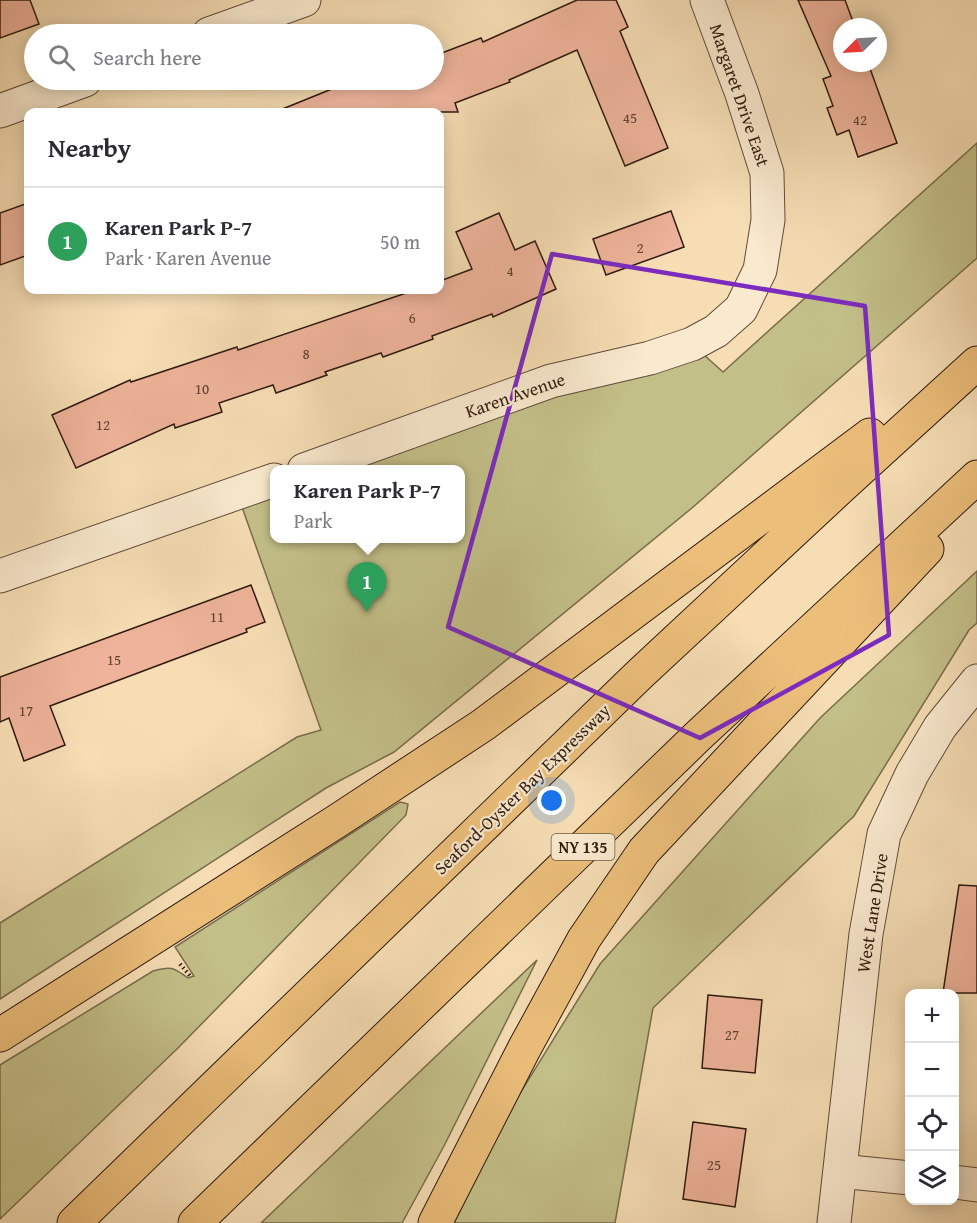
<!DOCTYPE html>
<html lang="en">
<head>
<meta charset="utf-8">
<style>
  :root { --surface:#fff; --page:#f7f7f7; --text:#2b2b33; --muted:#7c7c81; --line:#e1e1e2; --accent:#7c3aed }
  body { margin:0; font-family:"Gentium Book Plus",serif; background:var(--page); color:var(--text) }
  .controls { position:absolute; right:18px; bottom:18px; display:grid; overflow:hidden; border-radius:12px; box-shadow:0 3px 15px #0003 }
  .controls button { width:54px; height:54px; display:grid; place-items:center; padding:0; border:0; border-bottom:2px solid var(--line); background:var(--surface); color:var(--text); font:30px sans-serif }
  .compass { position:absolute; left:833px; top:18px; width:54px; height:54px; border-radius:50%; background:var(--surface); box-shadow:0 3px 15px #0003; rotate:246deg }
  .you { position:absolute; left:552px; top:801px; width:21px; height:21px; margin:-15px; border:4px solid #fff; border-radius:50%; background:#1a73e8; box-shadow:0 0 0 9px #1a73e833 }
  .badge { display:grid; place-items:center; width:39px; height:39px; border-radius:50%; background:var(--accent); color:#fff; font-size:20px; font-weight:700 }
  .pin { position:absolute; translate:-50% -50px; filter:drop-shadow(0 2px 3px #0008) }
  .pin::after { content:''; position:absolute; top:32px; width:21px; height:18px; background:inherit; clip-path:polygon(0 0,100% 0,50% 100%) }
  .popup { position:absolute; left:270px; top:465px; width:195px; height:78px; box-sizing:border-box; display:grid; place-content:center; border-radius:12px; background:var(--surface); filter:drop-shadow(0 2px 4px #0005); font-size:20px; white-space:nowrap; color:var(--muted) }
  .popup b { font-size:22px; color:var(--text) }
  .popup::after { content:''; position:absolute; left:50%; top:100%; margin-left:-12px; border:12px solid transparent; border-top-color:var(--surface) }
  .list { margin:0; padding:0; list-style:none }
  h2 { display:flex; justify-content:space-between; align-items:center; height:78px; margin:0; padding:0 24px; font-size:26px }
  h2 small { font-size:20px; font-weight:400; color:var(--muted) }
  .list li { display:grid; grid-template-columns:39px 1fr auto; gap:18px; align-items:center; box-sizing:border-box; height:108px; padding:0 24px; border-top:2px solid var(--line) }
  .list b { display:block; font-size:22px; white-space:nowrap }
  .list p { margin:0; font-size:20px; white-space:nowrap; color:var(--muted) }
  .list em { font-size:20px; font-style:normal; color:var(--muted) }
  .icon { flex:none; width:33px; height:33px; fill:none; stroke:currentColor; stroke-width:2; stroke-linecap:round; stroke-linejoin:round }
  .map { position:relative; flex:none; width:977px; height:1223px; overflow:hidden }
  .search { position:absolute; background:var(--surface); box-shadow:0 3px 15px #0003; left:24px; top:24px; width:420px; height:66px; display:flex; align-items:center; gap:15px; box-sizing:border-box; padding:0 21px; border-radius:33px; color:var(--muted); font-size:22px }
  .panel { position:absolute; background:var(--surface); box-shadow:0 3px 15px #0003; left:24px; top:108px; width:420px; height:186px; border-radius:12px }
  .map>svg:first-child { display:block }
</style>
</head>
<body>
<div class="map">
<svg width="977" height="1223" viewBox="0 0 977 1223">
  <rect width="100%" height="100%" fill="#f6ddb4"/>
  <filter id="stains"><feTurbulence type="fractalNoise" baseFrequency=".00333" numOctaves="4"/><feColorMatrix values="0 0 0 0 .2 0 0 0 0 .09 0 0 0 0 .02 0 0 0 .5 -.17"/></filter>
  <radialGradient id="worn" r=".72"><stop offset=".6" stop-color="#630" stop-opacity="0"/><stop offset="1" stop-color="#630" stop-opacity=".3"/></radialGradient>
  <path fill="#c3bf88" stroke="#796c4c" stroke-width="1.5" d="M977 143V258L692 508 394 752 326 788 0 999V923L297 737 321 730 237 493 274 480V538H460V470L304 469 692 344 723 372Z
    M977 571V623L969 630 854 816 653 1008 615 1223H454L514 1103 600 964 820 718Z
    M400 802 408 804 406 815 179 1047 0 1219V1065L153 971C171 966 173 967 188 978L194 976 175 947Z
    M537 960 444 1146 402 1223H261Z"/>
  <path fill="#eeb39a" stroke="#2f1a0f" stroke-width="1.5" d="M0 0H30L39 24 0 38Z
    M577 0H616L628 27 620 31 668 148 625 166 577 50 509 80 510 82 455 103 458 112H275L354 80H434V56L481 38 483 42Z
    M798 0H845L855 27H842V63H868L897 143 858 157 849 130 837 135 827 108 833 106 823 79 831 76Z
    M28 203V255L0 265V213Z
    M671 211 684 247 606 275 593 239Z
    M499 213 515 250 535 241 556 289 493 317 492 314 432 336 433 339 383 357 381 353 325 372 327 375 276 393 273 385 219 403 222 412 175 428 174 424 76 468 52 415 130 380 131 382 237 347 238 350 415 290H440V281L472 269 456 232Z
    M251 585 265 622 246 629 247 632 50 706 65 745 24 761 9 718 0 722V677Z
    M959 885 977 886V993H943Z
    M708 995 762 1000 755 1073 702 1068Z
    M693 1122 746 1129 735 1207 683 1199Z"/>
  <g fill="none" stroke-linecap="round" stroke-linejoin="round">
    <g stroke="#614b38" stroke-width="35">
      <path id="minor" d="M209 34 304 0
        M0 111 85 80
        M304 470 551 381 650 358 692 344 716 331 741 309 760 270 768 220 767 173 742 94 707 0
        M0 576 274 480
        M840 1171 910 1178
        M954 1182 977 1185
        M834 1223 866 934 884 834 912 774 940 727 977 681"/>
    </g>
    <g stroke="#2f1a0f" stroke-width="35">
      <path id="motorway" d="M0 1035 337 821 483 725 870 435
        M74 1223 640 674 841 487 977 363
        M195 1223 698 736 977 477
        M435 1223 524 1049 584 939 644 851 927 549"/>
    </g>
    <path stroke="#2f1a0f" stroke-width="4" stroke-dasharray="1.5 3" stroke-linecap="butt" d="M180 964 191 977"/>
    <use href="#minor" stroke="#f9e9ce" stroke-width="33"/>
    <use href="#motorway" stroke="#ebbe7a" stroke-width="33"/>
  </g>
  <path fill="none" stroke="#7b2cbf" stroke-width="4.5" stroke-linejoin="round" d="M552 254 865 306 889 635 700 738 448 627Z"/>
  <g text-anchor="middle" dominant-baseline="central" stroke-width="4.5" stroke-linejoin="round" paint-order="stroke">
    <g font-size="15" fill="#5f4032">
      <text x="630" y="117">45</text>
      <text x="860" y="119">42</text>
      <text x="640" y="247">2</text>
      <text x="510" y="270">4</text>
      <text x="412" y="317">6</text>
      <text x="306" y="353">8</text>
      <text x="202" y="388">10</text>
      <text x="103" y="424">12</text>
      <text x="217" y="616">11</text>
      <text x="114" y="659">15</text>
      <text x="26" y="710">17</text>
      <text x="732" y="1034">27</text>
      <text x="714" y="1164">25</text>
    </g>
    <rect fill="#f9e9ce" stroke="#6c5848" stroke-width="1.5" x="551.5" y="834" width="63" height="26" rx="4.5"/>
    <g font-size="16" font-weight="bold" fill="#2f1a0f">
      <text x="583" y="847">NY 135</text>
    </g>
    <g font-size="18" fill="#2f1a0f" stroke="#f9e9ce">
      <text transform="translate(740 95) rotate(71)">Margaret Drive East</text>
      <text transform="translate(515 395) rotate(-19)">Karen Avenue</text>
      <text transform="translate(522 789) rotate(-44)">Seaford-Oyster Bay Expressway</text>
      <text transform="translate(872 913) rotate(-81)">West Lane Drive</text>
    </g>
  </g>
  <rect width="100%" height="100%" filter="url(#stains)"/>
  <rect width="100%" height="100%" fill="url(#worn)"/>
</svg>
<div class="controls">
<button>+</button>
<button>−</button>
<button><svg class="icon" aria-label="locate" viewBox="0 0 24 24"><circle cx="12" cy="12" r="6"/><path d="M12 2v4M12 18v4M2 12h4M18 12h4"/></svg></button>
<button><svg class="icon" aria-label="layers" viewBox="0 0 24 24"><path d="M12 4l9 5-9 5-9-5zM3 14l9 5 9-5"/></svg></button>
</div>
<svg class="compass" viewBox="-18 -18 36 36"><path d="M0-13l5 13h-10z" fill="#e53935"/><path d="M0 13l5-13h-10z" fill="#7c7c81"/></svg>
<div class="you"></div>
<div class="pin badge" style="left:367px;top:612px;background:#2e9e5b">1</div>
<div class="popup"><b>Karen Park P-7</b>Park</div>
<div class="search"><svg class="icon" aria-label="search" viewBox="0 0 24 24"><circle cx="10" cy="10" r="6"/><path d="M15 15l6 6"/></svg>Search here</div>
<section class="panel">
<h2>Nearby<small></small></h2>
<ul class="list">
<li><span class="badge" style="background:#2e9e5b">1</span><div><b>Karen Park P-7</b><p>Park · Karen Avenue</p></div><em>50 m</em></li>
</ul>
</section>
</div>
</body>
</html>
